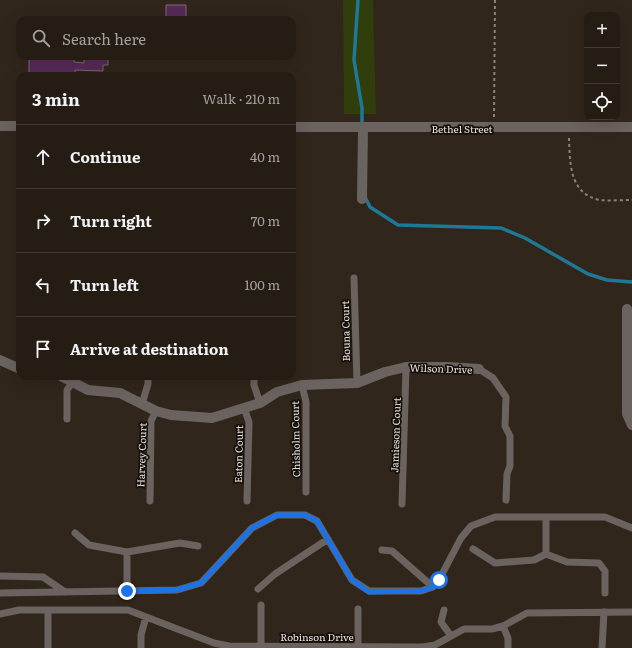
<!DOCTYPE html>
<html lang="en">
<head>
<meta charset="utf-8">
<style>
  :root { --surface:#251c14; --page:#2d251d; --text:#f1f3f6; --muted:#a3a1a0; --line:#423a34 }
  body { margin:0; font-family:Literata,serif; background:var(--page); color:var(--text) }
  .controls { position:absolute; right:12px; top:12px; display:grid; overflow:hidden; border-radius:8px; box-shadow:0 4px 16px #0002 }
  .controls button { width:36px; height:36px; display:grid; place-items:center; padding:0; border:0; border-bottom:1px solid var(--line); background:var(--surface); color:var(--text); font:20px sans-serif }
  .stop { position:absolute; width:12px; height:12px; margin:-9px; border:3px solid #1a73e8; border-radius:50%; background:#fff }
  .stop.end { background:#1a73e8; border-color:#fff; box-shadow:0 1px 4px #0008 }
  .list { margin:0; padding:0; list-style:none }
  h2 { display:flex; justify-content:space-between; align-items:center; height:52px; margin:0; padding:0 16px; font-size:17px }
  h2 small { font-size:13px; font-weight:400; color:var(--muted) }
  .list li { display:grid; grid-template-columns:26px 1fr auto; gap:12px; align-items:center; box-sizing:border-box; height:64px; padding:0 16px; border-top:1px solid var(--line) }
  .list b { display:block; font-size:15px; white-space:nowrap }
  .list em { font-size:13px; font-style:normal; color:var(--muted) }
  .icon { flex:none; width:22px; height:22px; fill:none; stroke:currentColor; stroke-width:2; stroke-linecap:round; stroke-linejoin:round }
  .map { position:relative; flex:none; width:632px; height:648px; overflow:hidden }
  .search { position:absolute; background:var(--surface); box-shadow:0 4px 16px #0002; left:16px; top:16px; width:280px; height:44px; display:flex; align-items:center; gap:10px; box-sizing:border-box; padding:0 14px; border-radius:12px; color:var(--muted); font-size:15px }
  .panel { position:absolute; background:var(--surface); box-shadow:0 4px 16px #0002; left:16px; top:72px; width:280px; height:308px; border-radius:12px }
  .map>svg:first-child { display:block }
</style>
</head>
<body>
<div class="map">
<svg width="632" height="648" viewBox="0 0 632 648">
  <rect width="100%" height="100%" fill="#31261b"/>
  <path fill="#303e0b" d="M343 0H373L376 114H344Z"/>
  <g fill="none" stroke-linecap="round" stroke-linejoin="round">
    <path stroke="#1e7996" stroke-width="3.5" d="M358 0 354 60 362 108V126
      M365 197 370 207 398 225 501 228 525 238 588 274 607 280 632 282"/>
  </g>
  <path fill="#572a57" stroke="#786b77" d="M166 5H186V20H166Z
    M29 56H74V62L84 63V56H108V65H103V71L75 70V76H29Z"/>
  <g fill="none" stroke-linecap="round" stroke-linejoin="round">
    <path stroke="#8c8379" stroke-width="2" stroke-dasharray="3 3" stroke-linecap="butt" d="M494 117 495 0
      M569 138C570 163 569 194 600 200 610 201 622 200 632 200"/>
    <path stroke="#6a6360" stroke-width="7" d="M354 278 357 383
      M479 369 493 378 506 397 505 426 510 436V466L507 474 506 500
      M254 376V385L260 403
      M302 385 306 402V492
      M142 404 148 384V376
      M244 408 249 422 247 501
      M67 419V390L72 383
      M150 501 151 421 156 411
      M402 504 406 367
      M75 533 89 545 127 552 180 543 198 546
      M473 549 495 563 534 560 546 554 567 562 599 563 605 571V593
      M382 550 392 551 433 587
      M127 552V591
      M546 554V517
      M0 576 43 577 65 592
      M258 589 275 574 328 539
      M0 593 177 590 201 583 252 528 277 515H305L317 521 352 580 369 591H421L433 587 439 580 461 538 471 526 495 517H605L632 528
      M261 605V646
      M444 610 441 622 451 636
      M0 614 19 610H128L214 643 229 646 422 647 435 645 464 629H492L503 626 527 613 632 612
      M503 626 508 638V648
      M358 646V609
      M48 648V610
      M141 648V635L146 617
      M602 648 604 612"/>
    <path stroke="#6a6360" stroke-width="10" d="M0 126H20
      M292 127H632
      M362 199 363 128
      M627 309V414L632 425
      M0 360 20 369
      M61 376 88 390 120 393 156 411 171 415 212 418 260 403 277 392 302 385 357 383 385 372 406 367H447L479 369"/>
  </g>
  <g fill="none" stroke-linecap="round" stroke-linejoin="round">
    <path stroke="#1a73e8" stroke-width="5" d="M127 591 177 590 201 583 252 528 277 515H305L317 521 352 580 369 592 421 591 433 587 439 580"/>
  </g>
  <g text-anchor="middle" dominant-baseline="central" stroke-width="3.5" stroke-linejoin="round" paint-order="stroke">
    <g font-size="10" fill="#ece5de" stroke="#15100b">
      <text x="462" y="128">Bethel Street</text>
      <text transform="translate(345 331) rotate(-91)">Bouna Court</text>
      <text transform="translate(441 368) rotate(2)">Wilson Drive</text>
      <text transform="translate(395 435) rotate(-88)">Jamieson Court</text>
      <text transform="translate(295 439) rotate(-91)">Chisholm Court</text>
      <text transform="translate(238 454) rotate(-89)">Eaton Court</text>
      <text transform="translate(141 455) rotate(-88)">Harvey Court</text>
      <text x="317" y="636">Robinson Drive</text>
    </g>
  </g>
</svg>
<div class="controls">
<button>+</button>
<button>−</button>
<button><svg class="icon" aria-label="locate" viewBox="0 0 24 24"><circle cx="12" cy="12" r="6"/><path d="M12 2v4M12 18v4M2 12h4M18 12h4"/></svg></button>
</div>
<div class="stop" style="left:439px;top:580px"></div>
<div class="stop end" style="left:127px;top:591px"></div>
<div class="search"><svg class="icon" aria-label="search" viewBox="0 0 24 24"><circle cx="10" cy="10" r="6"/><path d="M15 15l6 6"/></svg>Search here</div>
<section class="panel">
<h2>3 min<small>Walk · 210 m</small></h2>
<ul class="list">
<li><svg class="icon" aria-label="ahead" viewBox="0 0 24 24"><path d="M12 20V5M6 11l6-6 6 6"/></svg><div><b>Continue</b></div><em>40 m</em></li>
<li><svg class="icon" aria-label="right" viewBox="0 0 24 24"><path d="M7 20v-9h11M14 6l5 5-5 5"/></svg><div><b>Turn right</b></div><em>70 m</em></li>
<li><svg class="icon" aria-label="left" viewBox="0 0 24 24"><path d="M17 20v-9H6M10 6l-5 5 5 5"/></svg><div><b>Turn left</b></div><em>100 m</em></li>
<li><svg class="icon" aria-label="arrive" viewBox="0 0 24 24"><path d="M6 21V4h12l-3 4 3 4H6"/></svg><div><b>Arrive at destination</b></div></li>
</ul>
</section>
</div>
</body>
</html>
